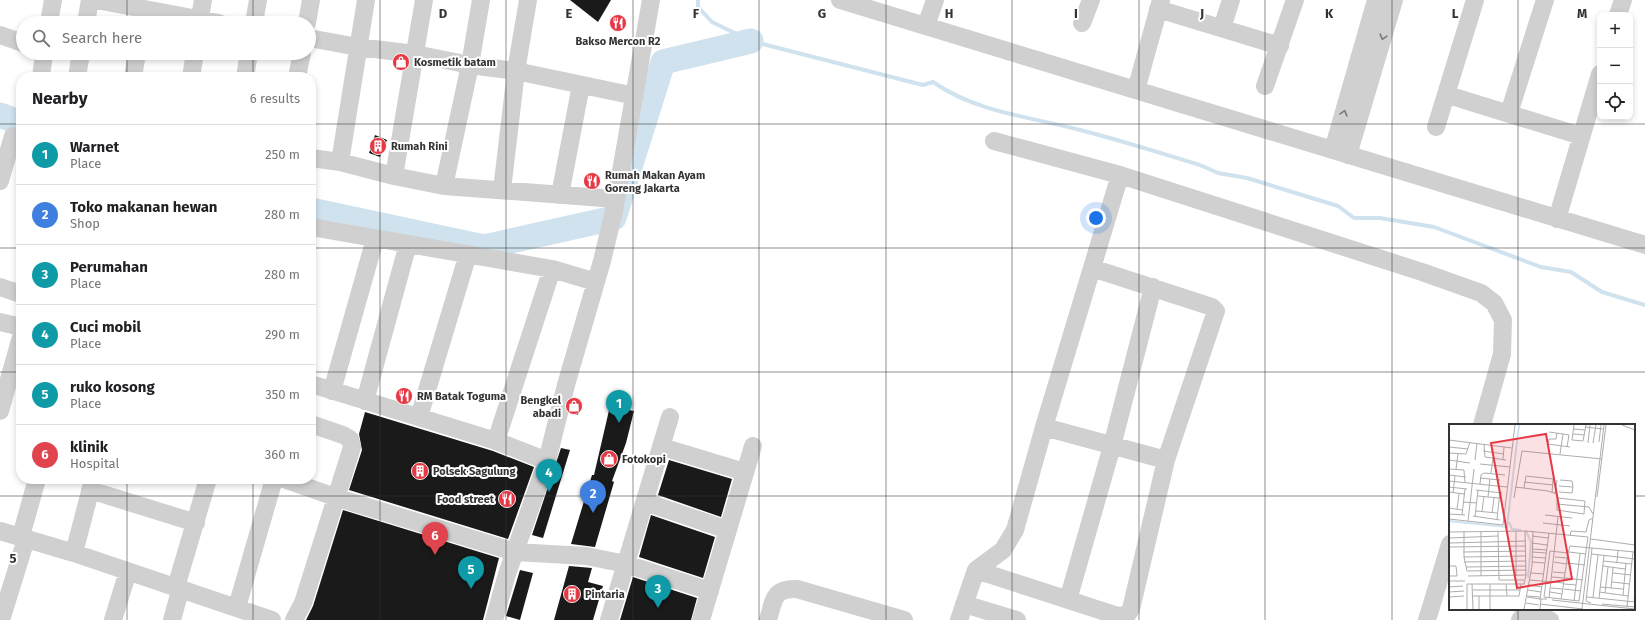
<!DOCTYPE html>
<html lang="en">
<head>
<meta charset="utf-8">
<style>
  :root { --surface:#fff; --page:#f6f6f6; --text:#202124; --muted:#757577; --line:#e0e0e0; --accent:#0f766e }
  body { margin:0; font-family:"Fira Sans",sans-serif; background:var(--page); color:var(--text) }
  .controls { position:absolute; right:12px; top:12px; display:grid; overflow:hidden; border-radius:8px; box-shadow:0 2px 6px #0003 }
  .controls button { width:36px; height:36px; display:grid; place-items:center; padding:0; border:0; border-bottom:1px solid var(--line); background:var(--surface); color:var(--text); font:20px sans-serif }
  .you { position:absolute; left:1096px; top:218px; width:14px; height:14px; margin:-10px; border:3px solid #fff; border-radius:50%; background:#1a73e8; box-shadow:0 0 0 6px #1a73e833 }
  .badge { display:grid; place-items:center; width:26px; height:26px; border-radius:50%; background:var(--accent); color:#fff; font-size:13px; font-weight:700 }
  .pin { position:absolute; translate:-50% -33px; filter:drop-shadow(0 1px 2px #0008) }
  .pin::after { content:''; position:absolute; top:21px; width:14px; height:12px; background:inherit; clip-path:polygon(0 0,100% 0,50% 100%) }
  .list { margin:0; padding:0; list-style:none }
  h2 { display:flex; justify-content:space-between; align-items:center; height:52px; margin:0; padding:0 16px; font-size:17px }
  h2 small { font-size:13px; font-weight:400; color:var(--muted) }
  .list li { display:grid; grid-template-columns:26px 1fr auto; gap:12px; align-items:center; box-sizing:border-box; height:60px; padding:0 16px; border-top:1px solid var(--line) }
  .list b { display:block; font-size:15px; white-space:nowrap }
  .list p { margin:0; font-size:13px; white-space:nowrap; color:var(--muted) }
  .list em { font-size:13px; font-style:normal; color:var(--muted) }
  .icon { flex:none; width:22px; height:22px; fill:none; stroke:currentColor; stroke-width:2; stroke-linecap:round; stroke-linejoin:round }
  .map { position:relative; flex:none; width:1645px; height:620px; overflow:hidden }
  .search { position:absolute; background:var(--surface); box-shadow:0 2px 6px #0003; left:16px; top:16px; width:300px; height:44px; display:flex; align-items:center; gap:10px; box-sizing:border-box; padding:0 14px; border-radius:22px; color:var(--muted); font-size:15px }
  .panel { position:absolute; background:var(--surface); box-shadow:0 2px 6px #0003; left:16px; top:72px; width:300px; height:412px; border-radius:16px }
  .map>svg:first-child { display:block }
</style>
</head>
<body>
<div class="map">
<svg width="1645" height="620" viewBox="0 0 1645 620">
  <rect width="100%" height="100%" fill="#fff"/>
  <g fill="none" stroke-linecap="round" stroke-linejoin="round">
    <path stroke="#cfe2ee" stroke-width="4" d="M698 0V7L712 22 751 41 923 85 933 82C976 112 1030 117 1080 130 1120 140 1160 153 1200 165L1218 173 1247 178 1338 206 1354 218H1380L1434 227 1541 267 1571 272 1602 292 1645 305"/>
    <path stroke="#cfe2ee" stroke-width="25" d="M0 115 21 123
      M311 210 484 247 614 218 663 62 751 41"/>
  </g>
  <path fill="#1a1a1a" d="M570 0H611L598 22Z
    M375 135 387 140 380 157 369 153Z
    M574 397 581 400 578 415 570 413Z
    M610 406 634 411 626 443 612 481 614 482 595 547 571 544 592 475H594Z
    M365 412 493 451 534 467 508 539 349 490 362 450 359 434Z
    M561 448 570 450 543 538 532 535Z
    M669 460 732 479 721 517 658 495Z
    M343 510 499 558 483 620H306L313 606Z
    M651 515 715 537 703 578 639 557Z
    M569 566 592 568 588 582 603 586 593 620H554Z
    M520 570 533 573 520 620 506 616Z
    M633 577 697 598 691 620H620Z"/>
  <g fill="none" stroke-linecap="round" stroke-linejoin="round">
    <path stroke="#d0d0d0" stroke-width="18" d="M96 0 219 23
      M840 0 1645 245
      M1158 9 1280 46
      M1618 15 1623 0
      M49 23 53 0
      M86 23 90 0
      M199 23 203 0
      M254 23 258 0
      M307 23 311 0
      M1082 23 1091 0
      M926 26 935 0
      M1222 28 1231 0
      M0 35 23 43
      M309 38 358 47 415 54 470 65 516 71 635 96
      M41 77 44 53
      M77 77 81 53
      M133 77 137 53
      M191 77 195 53
      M245 77 249 53
      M297 77 302 53
      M1265 86 1295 0
      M1136 90 1161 0
      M1448 95 1581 136
      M1509 113 1545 0
      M1436 127 1475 0
      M994 141 1120 175 1422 272 1481 293 1494 303 1503 320 1502 354 1482 425
      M1333 150 1376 0
      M1348 155 1394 0
      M311 158 340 162 394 176 444 186 616 199
      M340 162 366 0
      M394 176 424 0
      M0 181 13 136
      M444 186 470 65 481 0
      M502 190 516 71 528 0
      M560 195 581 85
      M1557 219 1600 74
      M311 227 552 269 596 282
      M0 287 21 294
      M0 322 21 327
      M311 384 496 441 547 461
      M332 391 375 239
      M365 401 408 244
      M0 411 21 337
      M419 417 468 254
      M1044 427 1166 460
      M496 441 552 269
      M662 447 745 472
      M284 479 335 497 515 552 586 556 626 564 710 591
      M90 490 196 523
      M645 502 728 530
      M0 531 74 553 272 620
      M21 536 37 479
      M74 553 93 480
      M976 570 1118 616 1127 615 1131 609 1166 460 1216 311 1212 307 1092 268
      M176 587 208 479
      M1068 600 1112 446 1153 287
      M964 604 1017 620
      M237 607 274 479
      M1 620 23 549
      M113 620 125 581
      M172 620 178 598
      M294 620 303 603 352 447 350 439 343 435 311 424
      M494 620 507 574 547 461 566 385 602 261 614 211 651 0
      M609 620 670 417
      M701 620 753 446
      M768 620C774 600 773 588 797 589L904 620
      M959 620 976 570 1003 550 1015 530 1044 427 1120 175
      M1427 620 1450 544
      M1520 620 1524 614H1531L1550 620"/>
  </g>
  <defs><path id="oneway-chevron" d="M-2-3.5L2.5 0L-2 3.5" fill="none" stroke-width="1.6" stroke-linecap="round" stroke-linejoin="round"/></defs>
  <g stroke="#7a7a7a">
    <use href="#oneway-chevron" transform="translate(1383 37) rotate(106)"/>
    <use href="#oneway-chevron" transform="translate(1344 113) rotate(-74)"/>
  </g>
  <path fill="none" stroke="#333" stroke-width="1" stroke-opacity="0.55" d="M127 0V23M253 0V23M380 0V620M506 0V620M633 0V620M759 0V620M886 0V620M1012 0V620M1139 0V620M1265 0V620M1392 0V620M1518 0V425M127 53V77M253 53V77M0 124H21M311 124H1645M0 248H21M311 248H1645M0 372H21M311 372H1645M127 479V620M253 479V620M0 496H1450M1634 496H1645M1518 609V620"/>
  <defs>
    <g id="restaurant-disc" transform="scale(0.9)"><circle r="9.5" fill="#e63946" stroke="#fff"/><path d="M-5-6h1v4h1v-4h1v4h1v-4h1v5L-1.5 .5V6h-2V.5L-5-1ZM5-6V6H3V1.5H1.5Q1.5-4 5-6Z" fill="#fff"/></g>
    <g id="shop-disc" transform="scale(0.9)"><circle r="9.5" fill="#e63946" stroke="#fff"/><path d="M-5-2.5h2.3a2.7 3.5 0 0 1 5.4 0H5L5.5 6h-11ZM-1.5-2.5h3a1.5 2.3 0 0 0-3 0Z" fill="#fff"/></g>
    <g id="building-disc" transform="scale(0.9)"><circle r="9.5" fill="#e63946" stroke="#fff"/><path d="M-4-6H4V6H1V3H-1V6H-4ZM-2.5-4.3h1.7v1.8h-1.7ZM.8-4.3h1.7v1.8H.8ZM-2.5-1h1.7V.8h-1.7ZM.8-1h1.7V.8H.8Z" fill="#fff"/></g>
  </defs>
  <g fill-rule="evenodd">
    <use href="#restaurant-disc" x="618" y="23"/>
    <use href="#shop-disc" x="401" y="62"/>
    <use href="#building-disc" x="378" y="146"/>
    <use href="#restaurant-disc" x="592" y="181"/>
    <use href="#restaurant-disc" x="404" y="396"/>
    <use href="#shop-disc" x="574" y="406"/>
    <use href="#shop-disc" x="609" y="459"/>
    <use href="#building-disc" x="420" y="471"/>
    <use href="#restaurant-disc" x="507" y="499"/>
    <use href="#building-disc" x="572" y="594"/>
  </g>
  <g text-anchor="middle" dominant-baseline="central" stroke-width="4" stroke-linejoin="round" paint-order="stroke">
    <g font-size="11" font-weight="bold" fill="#333" stroke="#fff" text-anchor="start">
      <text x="618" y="41" text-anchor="middle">Bakso Mercon R2</text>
      <text x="414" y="62">Kosmetik batam</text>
      <text x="391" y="146">Rumah Rini</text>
      <text x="605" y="175">Rumah Makan Ayam<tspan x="605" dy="13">Goreng Jakarta</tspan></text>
      <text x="417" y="396">RM Batak Toguma</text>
      <text x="561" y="400" text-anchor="end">Bengkel<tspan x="561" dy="13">abadi</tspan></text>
      <text x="622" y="459">Fotokopi</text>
      <text x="433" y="471">Polsek Sagulung</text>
      <text x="494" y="499" text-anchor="end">Food street</text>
      <text x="585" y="594">Pintaria</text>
    </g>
  </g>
  <g transform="translate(1449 424)">
    <rect width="186" height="186" fill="#fff"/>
    <path fill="none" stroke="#cfe2ee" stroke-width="2" d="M0 97 58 103 70 1M60 98 63 105 72 106M77 107 82 118 79 154"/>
    <path fill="none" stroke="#adadad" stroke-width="1" d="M125 1 123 16 134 17 137 1M173 1 186 6M136 3 154 5M124 5 136 6M100 8 114 10M108 9 107 15H100L99 20 121 23M124 10 136 11M0 16 63 24M150 18 152 1M139 19 141 1M144 19 147 1M35 20 36 33 57 36M0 23 19 25M34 27 55 30M0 29 17 30 21 18M111 30 114 10 120 11 118 23M54 35 55 23M0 36 21 39M26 36 28 19M31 40 61 43M0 45 15 46 16 59M7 45 9 30M42 49 44 34M0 51 17 53M31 54 51 56M0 57 58 63M75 58 104 61M31 60 32 51 35 49 56 51M110 62 124 63 123 57 111 56M0 63 18 65M66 63 99 67 108 70V86L135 90 136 77 109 74M75 64 77 52 104 55 103 69M27 66 53 69M0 68 15 70M110 68 123 69 124 63M4 69 6 52M106 70 108 56M29 72 50 74M39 73 41 55M148 73 157 1M65 74 73 27 153 35M14 78 28 79M108 80 140 83 144 90M0 84 13 86M8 85 10 70M27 87 48 89M33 87 35 72M43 89 45 74M0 90 16 91M13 91 16 65M96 91 123 94M24 92 51 96M26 93 29 66M0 95 54 101 66 1M48 95 51 68M19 97 25 45M94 99 121 102M32 107V152M49 107 50 156H75M0 108 77 107 139 113M15 108V133L18 147 77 146M83 112 99 114M121 112 122 107 137 108 140 96 144 94M0 114 49 112M142 115 186 121M0 119 77 117M83 119 98 121M0 123 77 122M83 125 98 126M14 128 77 127M83 128 97 129M120 128 137 130M119 129 121 122 186 128M143 130 186 135M15 133 77 132M83 133 97 134M106 133 118 134M154 137 183 140M15 138 77 137M83 138 96 139M105 138 117 140M168 138 169 126M118 139 136 141M0 142H7L8 152H0M154 142 176 145M17 143 77 142M104 148 116 149M82 149 95 150M164 149 182 151M19 152 77 151 76 107M67 152V107M103 153 115 154M116 154 134 156M81 156 115 159M0 157H16M163 158 181 160M23 160 24 185M57 160 58 172M115 160 127 161M80 161 93 163M0 163 14 162M151 163 174 165M102 164 114 165M162 164 164 144M115 165 132 167M24 166H71M79 166 92 168M0 168 15 167M101 168 113 170 112 175M150 168 179 172M156 169 159 143M113 170 119 129 101 127 95 173 130 177 139 113M174 171 177 139M24 172H70L72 160M30 172V185M78 172 91 173M0 173 15 172M78 173 91 175M138 173 186 178M144 173 149 131M100 174 109 93M150 174 155 132M91 176 100 109M103 176 186 185M125 177 131 130M185 178 186 166M77 179 90 181M142 179 137 177 143 124M91 180 134 185M153 180 186 183M178 183 184 128M18 185V160H75L77 151M41 185V160M75 185 83 142 84 107M91 185 92 175H98M133 185 155 1"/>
    <path fill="#e63946" fill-opacity="0.15" stroke="#e63946" stroke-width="2" d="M97 10 123 155 68 164 42 19Z"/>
    <rect width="186" height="186" fill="none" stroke="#333" stroke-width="2"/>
  </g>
  <g font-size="13" text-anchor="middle" font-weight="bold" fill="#333" stroke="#fff" stroke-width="4" stroke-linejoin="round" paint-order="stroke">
    <text x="443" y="18">D</text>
    <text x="569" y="18">E</text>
    <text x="696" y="18">F</text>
    <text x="822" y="18">G</text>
    <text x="949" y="18">H</text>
    <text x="1076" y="18">I</text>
    <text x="1202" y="18">J</text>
    <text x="1329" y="18">K</text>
    <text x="1455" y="18">L</text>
    <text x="1582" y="18">M</text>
    <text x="13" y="563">5</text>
  </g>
</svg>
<div class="controls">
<button>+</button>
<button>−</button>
<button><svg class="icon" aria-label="locate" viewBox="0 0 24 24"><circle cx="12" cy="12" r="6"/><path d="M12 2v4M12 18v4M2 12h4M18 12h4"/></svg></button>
</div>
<div class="you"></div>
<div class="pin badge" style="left:619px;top:423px;background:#0f9aa8">1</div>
<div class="pin badge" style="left:593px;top:513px;background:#3f7fe0">2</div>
<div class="pin badge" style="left:658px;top:608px;background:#0f9aa8">3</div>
<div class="pin badge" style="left:549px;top:492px;background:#0f9aa8">4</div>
<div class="pin badge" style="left:471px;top:589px;background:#0f9aa8">5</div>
<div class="pin badge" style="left:435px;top:555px;background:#e0444e">6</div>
<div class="search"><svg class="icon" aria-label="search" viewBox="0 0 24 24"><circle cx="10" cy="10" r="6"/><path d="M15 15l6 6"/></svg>Search here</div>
<section class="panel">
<h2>Nearby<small>6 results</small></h2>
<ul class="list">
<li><span class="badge" style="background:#0f9aa8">1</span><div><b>Warnet</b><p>Place</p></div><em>250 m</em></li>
<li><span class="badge" style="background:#3f7fe0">2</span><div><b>Toko makanan hewan</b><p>Shop</p></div><em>280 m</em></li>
<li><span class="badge" style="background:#0f9aa8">3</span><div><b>Perumahan</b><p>Place</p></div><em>280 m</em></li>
<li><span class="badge" style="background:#0f9aa8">4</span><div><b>Cuci mobil</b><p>Place</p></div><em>290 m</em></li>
<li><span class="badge" style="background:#0f9aa8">5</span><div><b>ruko kosong</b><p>Place</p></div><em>350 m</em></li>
<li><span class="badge" style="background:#e0444e">6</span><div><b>klinik</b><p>Hospital</p></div><em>360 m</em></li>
</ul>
</section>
</div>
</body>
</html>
